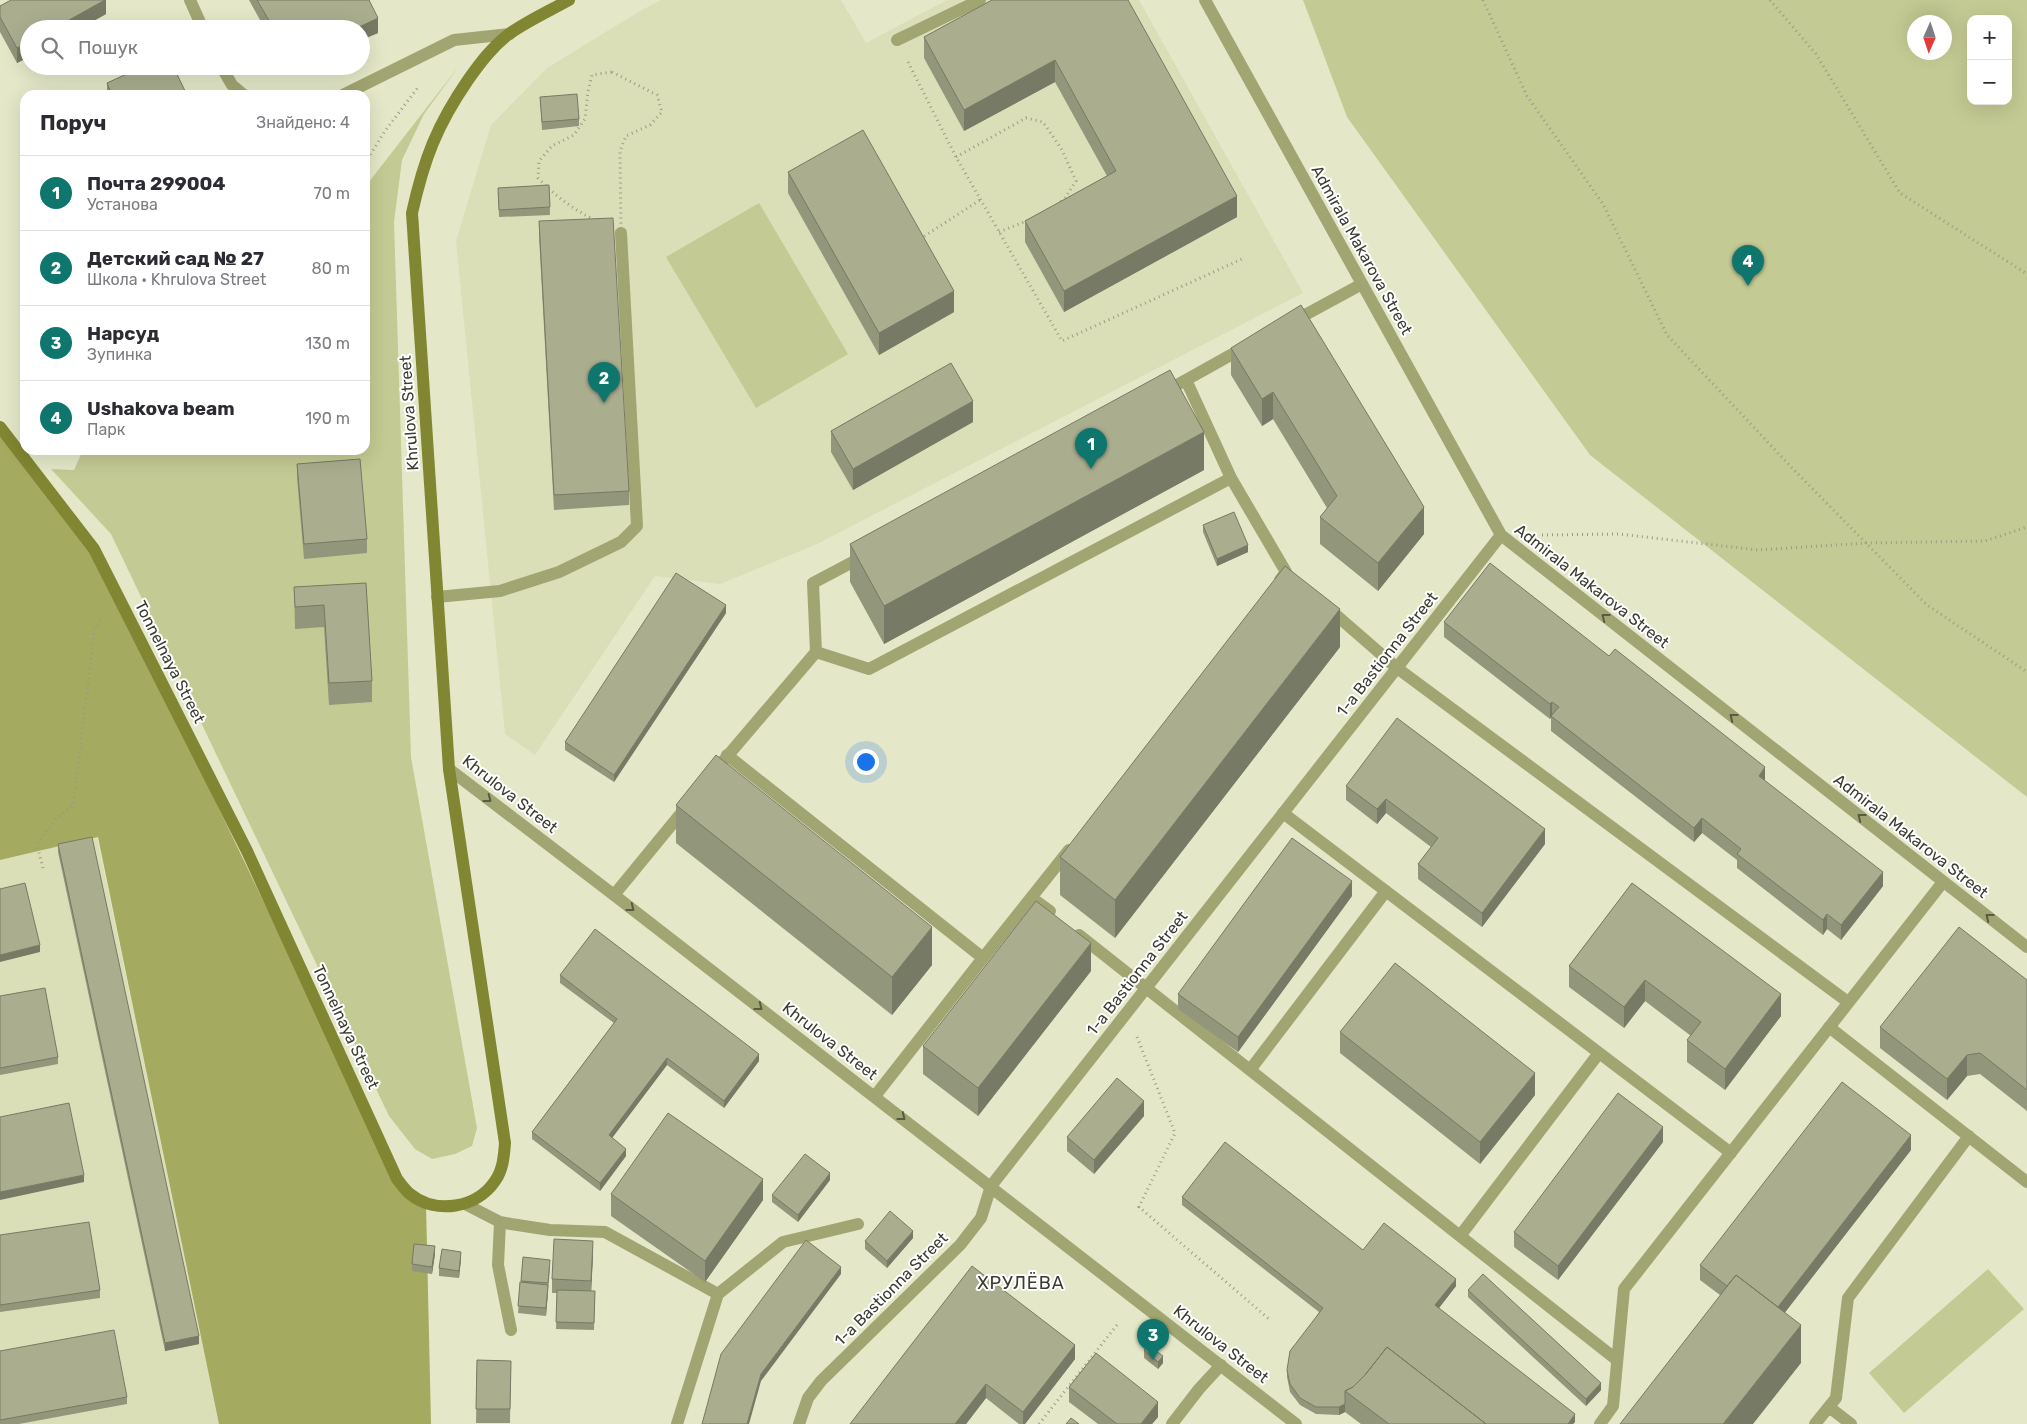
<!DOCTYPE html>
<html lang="uk">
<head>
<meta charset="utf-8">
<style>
  :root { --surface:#fff; --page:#f7f7f7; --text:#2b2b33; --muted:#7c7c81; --line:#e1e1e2; --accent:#0f766e }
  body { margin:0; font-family:Rubik,sans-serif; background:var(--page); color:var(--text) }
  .controls { position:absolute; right:15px; top:15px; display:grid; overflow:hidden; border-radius:10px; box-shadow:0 5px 20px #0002 }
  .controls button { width:45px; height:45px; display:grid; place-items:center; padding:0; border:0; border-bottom:1px solid var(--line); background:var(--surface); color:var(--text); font:25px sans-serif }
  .compass { position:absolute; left:1907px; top:15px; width:45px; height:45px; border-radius:50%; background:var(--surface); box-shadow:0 5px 20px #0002; rotate:183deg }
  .you { position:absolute; left:865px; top:761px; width:18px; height:18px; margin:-12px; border:4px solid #fff; border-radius:50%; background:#1a73e8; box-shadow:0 0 0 8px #1a73e833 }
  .badge { display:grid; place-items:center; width:32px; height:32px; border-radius:50%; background:var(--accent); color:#fff; font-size:16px; font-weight:700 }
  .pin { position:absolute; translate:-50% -41px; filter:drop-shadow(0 1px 2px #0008) }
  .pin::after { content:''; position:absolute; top:26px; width:18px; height:15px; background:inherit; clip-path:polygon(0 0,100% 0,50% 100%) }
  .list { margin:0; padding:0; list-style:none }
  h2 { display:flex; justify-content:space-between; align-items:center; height:65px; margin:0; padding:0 20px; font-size:21px }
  h2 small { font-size:16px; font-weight:400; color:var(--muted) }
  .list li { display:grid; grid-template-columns:32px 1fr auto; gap:15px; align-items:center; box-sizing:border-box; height:75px; padding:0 20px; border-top:1px solid var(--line) }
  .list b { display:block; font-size:19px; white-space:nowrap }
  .list p { margin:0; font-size:16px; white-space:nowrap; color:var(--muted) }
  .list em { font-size:16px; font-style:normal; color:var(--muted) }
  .icon { flex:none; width:28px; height:28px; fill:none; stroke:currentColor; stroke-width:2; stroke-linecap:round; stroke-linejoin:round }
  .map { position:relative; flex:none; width:2027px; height:1424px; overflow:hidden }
  .search { position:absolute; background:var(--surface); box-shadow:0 5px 20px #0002; left:20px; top:20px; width:350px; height:55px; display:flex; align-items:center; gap:12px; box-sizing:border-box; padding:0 18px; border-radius:28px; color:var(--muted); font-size:19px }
  .panel { position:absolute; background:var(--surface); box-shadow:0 5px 20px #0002; left:20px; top:90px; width:350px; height:365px; border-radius:15px }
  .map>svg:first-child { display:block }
</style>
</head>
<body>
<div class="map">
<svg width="2027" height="1424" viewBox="0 0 2027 1424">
  <rect width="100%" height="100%" fill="#e4e8c8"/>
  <path fill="#dadfb7" d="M661 0H841L866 43 947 0H1139L1303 293 815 545 720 584 655 576 535 755 505 734 456 241 491 125 547 68 640 11Z
    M97 837 219 1424H0V860Z"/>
  <path fill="#c4ca93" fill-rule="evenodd" d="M1303 0H2027V797L1590 455 1347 117ZM1971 19H2008V101H1971ZM1944 22V52H1914V22Z
    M459 66 424 114 402 160 394 222 411 757 477 1128 472 1146 455 1154 432 1159 415 1149 389 1116 111 534 51 469 74 470 83 450H365V187Z
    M759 203 848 354 756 408 666 257Z
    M1988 1269 2024 1309 1904 1413 1869 1373Z"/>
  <path fill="#a4aa5f" d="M0 432 94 549 397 1179 426 1203 431 1424H219L98 837 0 860Z"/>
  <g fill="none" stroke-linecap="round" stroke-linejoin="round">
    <path stroke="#999c85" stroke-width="3" stroke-dasharray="1 4" stroke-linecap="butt" d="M1483 0 1527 96 1603 204 1667 335 1794 470 1927 605 2027 672
      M1770 0 1816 54 1900 193 2027 274
      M908 62 956 157 1062 341 1242 259
      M612 72 657 95 662 112 650 125 626 136 620 151 621 233C587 217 565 206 538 178L539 161 552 146 574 135 585 119 588 91 592 75Z
      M956 157 1026 118 1043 122 1062 150 1076 181 1065 198 1058 204
      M365 163 385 131 419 86
      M999 232 1029 220
      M920 239 980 200
      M66 450H78
      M1542 535 1619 534 1758 550 1866 543 1985 541 2027 527
      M43 868 37 845 54 821 73 805 95 628 102 619
      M1137 1037 1175 1133 1139 1207 1269 1319
      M1039 1424 1117 1325"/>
    <path stroke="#a0a571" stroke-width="12" d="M897 40 980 0
      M1292 322 1362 284
      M1186 380 1245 347
      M1231 478 1286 572 1280 580
      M437 597 500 591 559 572 621 542 637 526 621 233
      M1328 608 1397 668 1848 1002
      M816 652 813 583 864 556
      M727 755 983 958 875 1096
      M713 773 816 652 869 669 1231 478 1186 380 1162 393
      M1283 813 1731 1153
      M614 895 687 806
      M1032 898 1050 911
      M1079 935 1617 1360
      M983 958 1069 850
      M1829 1027 2027 1182
      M1250 1070 1386 891
      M465 1204 500 1222 511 1224 550 1230 605 1232 718 1294
      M500 1222 498 1265 511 1330
      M1460 1236 1599 1053
      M1829 1407 1851 1424
      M677 1424 718 1294 783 1242 858 1224
      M1172 1424 1199 1389 1221 1365
      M1600 1424 1613 1406 1624 1289 1943 882
      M1815 1424 1836 1398 1848 1298 1969 1136"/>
    <path stroke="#a0a571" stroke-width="12" d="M190 0 203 29
      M1205 0 1501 535 2027 947
      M221 66 232 85 244 95
      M343 95 454 40 510 34
      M449 769 614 895 1296 1424
      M799 1424 808 1398 821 1381 960 1245 981 1218 991 1186 1501 535"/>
    <path stroke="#808631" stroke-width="12" d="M0 427 94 549 247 851 397 1179C401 1184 405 1190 410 1194 436 1215 477 1208 495 1181 503 1170 504 1156 505 1143L449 769 412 213C424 159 437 125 468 80 480 63 492 47 509 34 527 21 549 11 569 0"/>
  </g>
  <path fill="#92967b" d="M106 0V14L79 29H29V57L17 63 0 32V6Z
    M249 0H369L378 33 361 40V29H265Z
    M992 0 1237 217 1064 312 1025 242V221L1107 176 1055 82 964 131 924 58V37Z
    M107 83 187 95H107Z
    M540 97 579 119V126L542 130Z
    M788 172 954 312 879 355 788 193Z
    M549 185 550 215 499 217 498 188Z
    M539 221 629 491V505L554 510 539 236Z
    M1231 348 1424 534 1378 591 1320 544V517L1327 508 1273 419 1262 426 1231 375Z
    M973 422 853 490 831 452V431Z
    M297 464 367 539V553L304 559 297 478Z
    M1204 470 884 644 850 582V544Z
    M1203 525 1248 552 1217 566 1203 532Z
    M366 583 372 681V702L329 705 324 627 295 629 294 587Z
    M726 613 614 782 565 750V742Z
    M1444 622 1765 781 1883 886 1841 940 1827 929 1823 935 1737 868V860L1702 833 1694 842 1551 731V717L1550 719 1444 637Z
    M1340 647 1115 938 1060 895V857Z
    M1346 786 1545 844 1482 927 1418 879V864L1431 847 1386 813 1377 824 1346 800Z
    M676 805 932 965 892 1015 676 843Z
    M58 844 199 1344 165 1351 58 852Z
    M1632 883 1781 1016 1725 1090 1687 1062V1040L1691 1036 1645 1001 1624 1028 1569 987V966Z
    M1352 896 1238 1052 1178 1009V994Z
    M1091 971 978 1116 923 1074V1046Z
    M560 975 759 1061 724 1108 667 1065 612 1138 626 1156 600 1191 532 1139V1132L614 1023 560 983Z
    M2027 980V1111L1980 1074 1967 1076 1947 1100 1880 1048V1027Z
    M0 996 58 1057V1064L0 1075Z
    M1340 1032 1535 1095 1480 1164 1340 1053Z
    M1144 1116 1094 1174 1067 1151V1137Z
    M1663 1142 1558 1280 1514 1247V1232Z
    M1911 1150 1785 1312 1801 1363 1720 1295 1700 1280V1265Z
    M830 1180 798 1222 772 1202V1195Z
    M611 1194 763 1200 705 1282 611 1216Z
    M1182 1197 1363 1250 1456 1286 1439 1308 1575 1422 1573 1424H1361L1345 1412 1339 1415 1316 1414 1300 1405 1290 1392 1287 1377V1370L1319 1312 1182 1205Z
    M0 1235 100 1290V1298L0 1312Z
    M913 1238 887 1268 865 1249V1241Z
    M435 1254 432 1274 412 1271V1264Z
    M593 1255 591 1291H595L594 1330 556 1329 557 1293H552V1279Z
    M523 1257 550 1267 546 1316 518 1313Z
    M461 1259 459 1278 439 1276V1268Z
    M1468 1290 1601 1390 1586 1406 1468 1297Z
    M1075 1345V1359L1025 1424H1019L986 1398 966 1424H850Z
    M1144 1350 1163 1363 1158 1369 1144 1358Z
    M0 1351 127 1397V1404L19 1424H0Z
    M477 1360 511 1361 510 1423H476Z
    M1069 1387 1158 1417 1152 1424H1098L1069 1402Z"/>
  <path fill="#777a64" d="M105 0H106V14L79 29H53Z
    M378 18V33L361 40V29H355Z
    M29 42V57L17 63V48Z
    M1055 60V82L964 131V110Z
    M1237 196V217L1064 312V291Z
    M954 291V312L879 355V333Z
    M1273 392V419L1262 426V399Z
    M973 401V422L853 490V469Z
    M1204 432V470L884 644V606Z
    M1424 507V534L1378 591V563Z
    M1248 545V552L1217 566V559Z
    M726 605V613L614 782V775Z
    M1340 609V647L1115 938V900Z
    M1552 702V716L1550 719V704Z
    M1765 767V781L1759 776Z
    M1386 799V813L1377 824V809Z
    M1702 818V833L1694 842V828Z
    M1545 829V844L1482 927V913Z
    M1883 872V886L1841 940V925Z
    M1352 881V896L1238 1052V1037Z
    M1827 914V929L1823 935V920Z
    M932 927V965L892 1015V977Z
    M1091 943V971L978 1116V1088Z
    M40 945V952L0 962V955Z
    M1645 980V1001L1624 1028V1007Z
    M1781 994V1016L1725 1090V1069Z
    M759 1054V1061L724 1108V1101Z
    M1967 1055V1076L1947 1100V1079Z
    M667 1058V1065L609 1142V1135Z
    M1535 1073V1095L1480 1164V1142Z
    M1144 1101V1116L1094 1174V1160Z
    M1663 1127V1142L1558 1280V1266Z
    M1911 1135V1150L1769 1333V1319Z
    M626 1149V1156L600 1191V1183Z
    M830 1173V1180L798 1222V1215Z
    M84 1175V1182L0 1200V1192Z
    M763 1179V1200L705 1282V1261Z
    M913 1231V1238L887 1268V1261Z
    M593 1241V1255L591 1295V1281Z
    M435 1246V1254L432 1274V1267Z
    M461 1252V1259L459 1278V1271Z
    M841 1267V1274L761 1381 749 1424H747L761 1374Z
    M1456 1279V1286L1435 1313V1305Z
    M548 1285V1292L546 1316V1308Z
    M1801 1325V1363L1753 1424H1723Z
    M199 1336V1344L165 1351V1343Z
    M1075 1345V1359L1025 1424H1023V1412Z
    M1163 1356V1363L1158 1369V1362Z
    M1601 1383V1390L1586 1406V1399Z
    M986 1384V1398L966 1424H955Z
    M1158 1402V1417L1152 1424H1141Z
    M1345 1404V1412L1339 1415V1407Z
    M1575 1414V1422L1573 1424H1568Z"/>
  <path fill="#aaae8f" stroke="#777a64" d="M11 0H105L53 29H29V42L17 48 0 17V6Z
    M257 0H369L378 18 355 29H274Z
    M992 0H1128L1237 196 1064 291 1025 221 1116 171 1055 60 964 110 924 37Z
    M144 66H173L187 95H112L107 83Z
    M577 94 579 119 542 122 540 97Z
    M863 130 954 291 879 333 788 172Z
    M549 185 550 207 499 210 498 188Z
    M613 218 629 491 554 495 539 221Z
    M1301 305 1424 507 1378 563 1320 517 1337 496 1273 392 1262 399 1231 348Z
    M951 363 973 401 853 469 831 431Z
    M1170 370 1204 432 884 606 850 544Z
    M360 459 367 539 304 544 297 464Z
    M1234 512 1248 545 1217 559 1203 525Z
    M1490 563 1609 656 1615 649 1765 767 1759 776 1883 872 1841 925 1827 914 1823 920 1737 854 1741 849 1702 818 1694 828 1551 716 1559 707 1552 702 1550 704 1444 622Z
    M1285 566 1340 609 1115 900 1060 857Z
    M676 573 726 605 614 775 565 742Z
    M366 583 372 681 329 683 324 605 295 607 294 587Z
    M1397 718 1545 829 1482 913 1418 864 1438 838 1386 799 1377 809 1346 786Z
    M716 755 932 927 892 977 676 805Z
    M92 837 199 1336 165 1343 58 844Z
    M1292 838 1352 881 1238 1037 1178 994Z
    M25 883 40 945 0 955V889Z
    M1632 883 1781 994 1725 1069 1687 1040 1701 1022 1645 980 1624 1007 1569 966Z
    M1036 901 1091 943 978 1088 923 1046Z
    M1959 927 2027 980V1090L1980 1053 1967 1055 1947 1079 1880 1027Z
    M595 929 759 1054 724 1101 667 1058 609 1135 626 1149 600 1183 532 1132 617 1019 560 975Z
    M1395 963 1535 1073 1480 1142 1340 1032Z
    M45 988 58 1057 0 1068V996Z
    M1117 1078 1144 1101 1094 1160 1067 1137Z
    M1842 1082 1911 1135 1778 1307 1736 1275 1727 1286 1700 1265Z
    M1618 1093 1663 1127 1558 1266 1514 1232Z
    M69 1103 84 1175 0 1192V1117Z
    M668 1113 763 1179 705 1261 611 1194Z
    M1225 1142 1363 1250 1384 1223 1456 1279 1435 1305 1575 1414 1568 1424H1486L1387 1347 1365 1375 1353 1387 1345 1391V1404L1339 1407H1316L1300 1398 1290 1384 1287 1370 1290 1351 1323 1308 1182 1197Z
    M805 1154 830 1173 798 1215 772 1195Z
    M890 1211 913 1231 887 1261 865 1241Z
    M89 1222 100 1290 0 1305V1235Z
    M554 1239 593 1241 591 1281 552 1279Z
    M806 1240 841 1267 761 1374 747 1424H702L721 1354Z
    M414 1244 435 1246 432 1267 412 1264Z
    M442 1249 461 1252 459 1271 439 1268Z
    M523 1257 550 1260 548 1283 521 1281Z
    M972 1266 1075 1345 1023 1412 986 1384 955 1424H850Z
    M1483 1274 1601 1383 1586 1399 1468 1290Z
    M1736 1275 1801 1325 1723 1424H1620Z
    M520 1282 548 1285 546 1308 518 1306Z
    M557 1290 595 1291 594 1323 556 1322Z
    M114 1330 127 1397 0 1420V1351Z
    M1148 1345 1163 1356 1158 1362 1144 1350Z
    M1387 1347 1486 1424H1389L1345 1391 1353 1387 1365 1375Z
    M1096 1353 1158 1402 1141 1424H1117L1069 1387Z
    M477 1360 511 1361 510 1409H476Z
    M1071 1418 1079 1424H1066Z"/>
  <defs><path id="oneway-chevron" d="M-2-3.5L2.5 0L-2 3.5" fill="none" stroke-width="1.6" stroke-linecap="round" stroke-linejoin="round" transform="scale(1.25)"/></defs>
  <g stroke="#595c44">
    <use href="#oneway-chevron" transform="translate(1605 617) rotate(-142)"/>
    <use href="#oneway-chevron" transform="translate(1733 717) rotate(-142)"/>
    <use href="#oneway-chevron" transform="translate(488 799) rotate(37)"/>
    <use href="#oneway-chevron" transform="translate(1861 817) rotate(-142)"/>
    <use href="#oneway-chevron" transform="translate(631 908) rotate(38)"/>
    <use href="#oneway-chevron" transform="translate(1989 917) rotate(-142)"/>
    <use href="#oneway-chevron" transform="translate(759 1007) rotate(38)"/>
    <use href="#oneway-chevron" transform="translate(902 1117) rotate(38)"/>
  </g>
  <g text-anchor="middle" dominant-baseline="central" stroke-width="4" stroke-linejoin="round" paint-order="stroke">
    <g font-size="16" fill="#3b3d30" stroke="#fff">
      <text transform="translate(1362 250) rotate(61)">Admirala Makarova Street</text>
      <text transform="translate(409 413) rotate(-94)">Khrulova Street</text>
      <text transform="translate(1592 586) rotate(38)">Admirala Makarova Street</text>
      <text transform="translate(1387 654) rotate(-52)">1-a Bastionna Street</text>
      <text transform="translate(170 662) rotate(63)">Tonnelnaya Street</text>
      <text transform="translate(510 794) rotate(38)">Khrulova Street</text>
      <text transform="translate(1911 836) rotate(38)">Admirala Makarova Street</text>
      <text transform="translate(1137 973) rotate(-52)">1-a Bastionna Street</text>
      <text transform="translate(346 1027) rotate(65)">Tonnelnaya Street</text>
      <text transform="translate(830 1041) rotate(38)">Khrulova Street</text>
      <text transform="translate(891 1289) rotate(-45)">1-a Bastionna Street</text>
      <text transform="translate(1221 1344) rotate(38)">Khrulova Street</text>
    </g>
    <g font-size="18" letter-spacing="1" fill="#3b3d30" stroke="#fff">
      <text x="1021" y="1283">ХРУЛЁВА</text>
    </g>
  </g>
</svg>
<div class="controls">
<button>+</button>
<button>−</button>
</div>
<svg class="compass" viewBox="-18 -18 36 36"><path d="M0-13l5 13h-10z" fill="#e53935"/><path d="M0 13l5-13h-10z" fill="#7c7c81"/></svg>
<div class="you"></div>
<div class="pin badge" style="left:1091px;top:469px">1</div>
<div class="pin badge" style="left:604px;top:403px">2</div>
<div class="pin badge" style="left:1153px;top:1360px">3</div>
<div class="pin badge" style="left:1748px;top:286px">4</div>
<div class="search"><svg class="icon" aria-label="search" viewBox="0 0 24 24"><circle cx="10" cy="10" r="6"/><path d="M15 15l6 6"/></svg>Пошук</div>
<section class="panel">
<h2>Поруч<small>Знайдено: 4</small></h2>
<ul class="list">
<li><span class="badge">1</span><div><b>Почта 299004</b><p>Установа</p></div><em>70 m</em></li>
<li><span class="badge">2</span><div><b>Детский сад № 27</b><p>Школа · Khrulova Street</p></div><em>80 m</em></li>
<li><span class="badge">3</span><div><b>Нарсуд</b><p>Зупинка</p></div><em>130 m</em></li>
<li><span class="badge">4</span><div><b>Ushakova beam</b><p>Парк</p></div><em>190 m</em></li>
</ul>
</section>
</div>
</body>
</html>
